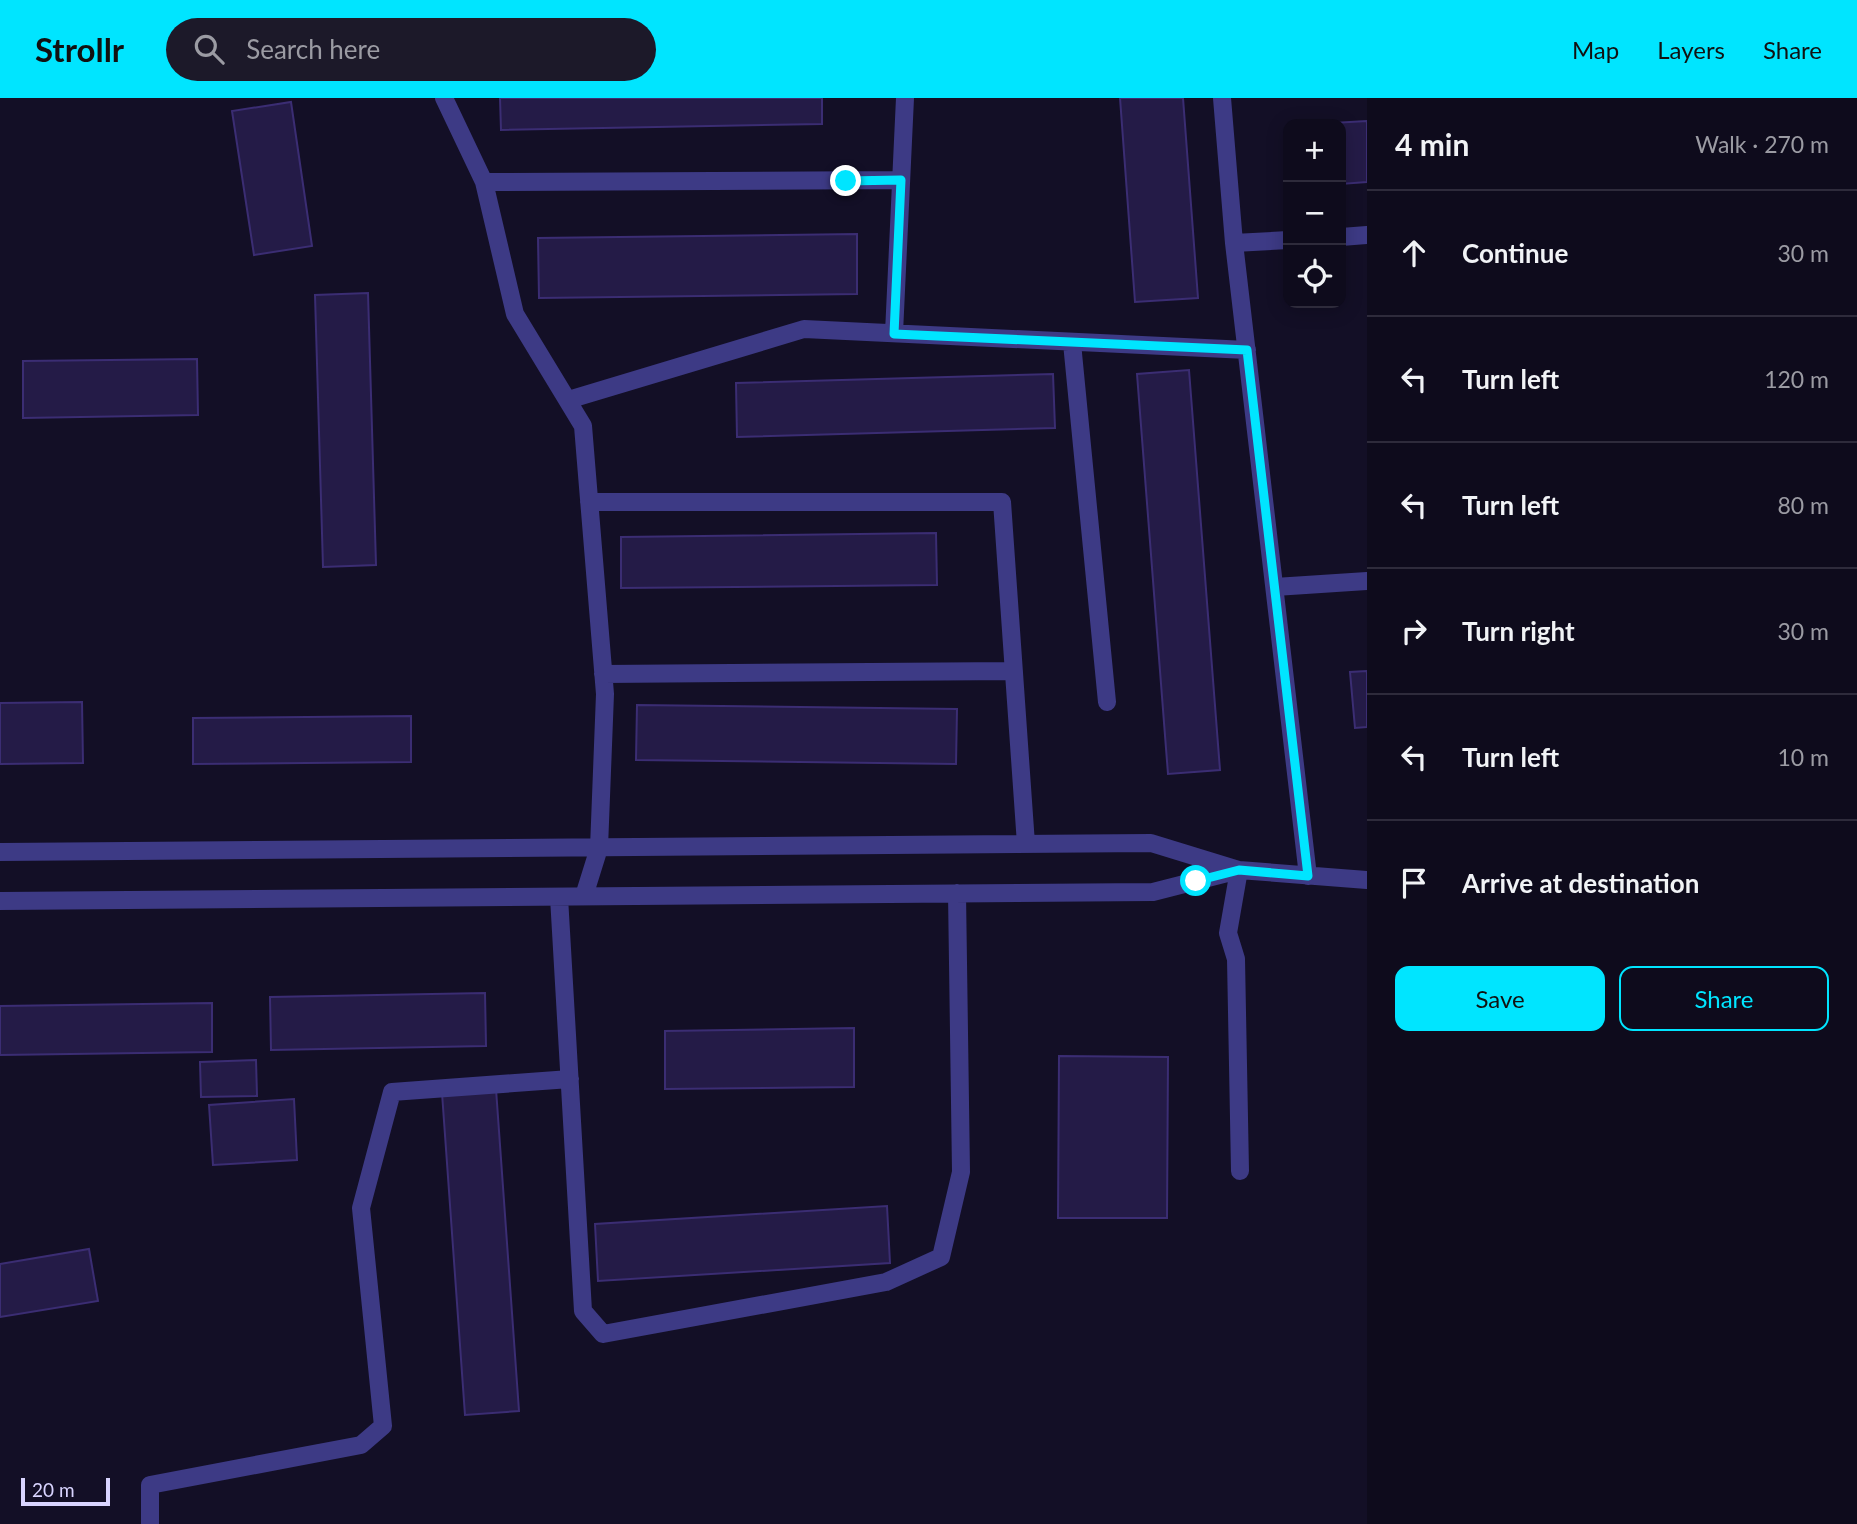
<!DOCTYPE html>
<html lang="en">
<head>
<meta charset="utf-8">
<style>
  :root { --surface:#0e0b1c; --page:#1c1929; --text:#f1f3f6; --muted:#9b9ba3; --line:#2e2b3b; --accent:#00e5ff }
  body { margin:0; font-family:Lato,sans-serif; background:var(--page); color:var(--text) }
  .controls { position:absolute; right:21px; top:21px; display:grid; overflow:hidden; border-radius:14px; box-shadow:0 4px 18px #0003 }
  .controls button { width:63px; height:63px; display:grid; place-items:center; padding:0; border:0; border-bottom:2px solid var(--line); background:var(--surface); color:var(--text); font:35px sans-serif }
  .scale { position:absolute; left:21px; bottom:18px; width:89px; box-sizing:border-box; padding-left:7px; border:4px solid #d9d4ff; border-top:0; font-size:19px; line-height:24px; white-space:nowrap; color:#d9d4ff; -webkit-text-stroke:5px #130f26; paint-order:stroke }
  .stop { position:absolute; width:21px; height:21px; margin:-16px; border:5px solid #00e5ff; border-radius:50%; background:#fff }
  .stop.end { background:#00e5ff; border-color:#fff; box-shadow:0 2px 7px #0008 }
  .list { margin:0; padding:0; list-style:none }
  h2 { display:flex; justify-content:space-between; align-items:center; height:91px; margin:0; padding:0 28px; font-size:30px }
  h2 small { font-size:23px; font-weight:400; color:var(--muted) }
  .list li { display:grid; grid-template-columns:46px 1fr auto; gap:21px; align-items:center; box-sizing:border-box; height:126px; padding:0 28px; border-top:2px solid var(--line) }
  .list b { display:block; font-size:26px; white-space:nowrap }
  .list em { font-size:23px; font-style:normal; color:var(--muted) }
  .actions { display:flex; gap:14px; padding:21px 28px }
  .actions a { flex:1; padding:16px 0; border:2px solid var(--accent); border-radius:14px; text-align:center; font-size:24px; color:var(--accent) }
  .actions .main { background:var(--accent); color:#111 }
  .icon { flex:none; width:38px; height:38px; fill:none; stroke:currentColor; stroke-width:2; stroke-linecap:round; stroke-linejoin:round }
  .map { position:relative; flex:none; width:1367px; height:1426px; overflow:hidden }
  header { display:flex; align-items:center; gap:42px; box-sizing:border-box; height:98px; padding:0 35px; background:var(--accent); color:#111 }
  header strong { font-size:33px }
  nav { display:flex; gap:38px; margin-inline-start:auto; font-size:24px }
  .search { width:490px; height:63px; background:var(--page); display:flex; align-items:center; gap:18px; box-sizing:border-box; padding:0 24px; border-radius:38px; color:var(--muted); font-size:26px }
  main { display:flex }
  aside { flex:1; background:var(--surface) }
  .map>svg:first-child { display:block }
</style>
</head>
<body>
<header>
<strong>Strollr</strong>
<div class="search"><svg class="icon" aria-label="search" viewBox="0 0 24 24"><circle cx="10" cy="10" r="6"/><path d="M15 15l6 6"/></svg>Search here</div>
<nav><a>Map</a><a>Layers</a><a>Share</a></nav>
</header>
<main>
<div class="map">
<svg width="1367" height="1426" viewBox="0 0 1367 1426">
  <rect width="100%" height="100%" fill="#130f26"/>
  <path fill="#241b47" stroke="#3b2d73" stroke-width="2" d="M500 0H822V26L501 32Z
    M1120 0H1183L1198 200 1135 204Z
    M291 4 312 148 254 157 232 13Z
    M1367 23V84L1341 86V26H1315Z
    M857 136V196L539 200 538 140Z
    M368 195 376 467 323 469 315 197Z
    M197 261 198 317 23 320V263Z
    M1189 272 1220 672 1168 676 1137 276Z
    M1053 276 1055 330 737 339 736 285Z
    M936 435 937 487 621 490V439Z
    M1367 573V629L1355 630 1350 574Z
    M82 604 83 665 0 666V605Z
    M637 607 957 611 956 666 636 662Z
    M411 618V664L193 666V620Z
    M485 895 486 948 271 952 270 899Z
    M212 905V954L0 957V908Z
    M854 930V989L665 991V933Z
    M1059 958 1168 959 1167 1120H1058Z
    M256 962 257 998 201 999 200 964Z
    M496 991 519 1313 465 1317 442 995Z
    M294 1001 297 1062 213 1067 209 1007Z
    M887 1108 890 1165 598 1183 595 1126Z
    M89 1151 98 1203 0 1219V1166Z"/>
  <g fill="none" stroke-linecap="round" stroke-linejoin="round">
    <path stroke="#3d3a85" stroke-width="18" d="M444 0 484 84 515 216 583 328 605 596 599 750 584 798
      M1222 0 1234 145 1308 778
      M484 84 901 82
      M1341 139 1367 137
      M1234 145 1288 142
      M894 235 905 0
      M1072 245 1107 604
      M568 302 804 231 1247 252
      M589 404H1002L1026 746
      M1275 489 1367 483
      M603 576 1014 573
      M0 754 1151 745 1239 772 1367 782
      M1239 772 1228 835 1236 861 1240 1073
      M559 799 583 1213 603 1236 886 1184 941 1159 961 1074 957 795
      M0 803 1153 794 1239 772
      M150 1426V1387L361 1347 383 1328 361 1110 392 994 570 981"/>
  </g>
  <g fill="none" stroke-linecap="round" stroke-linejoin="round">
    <path stroke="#00e5ff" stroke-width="9" d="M846 83 901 82 894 236 1247 252 1308 778 1239 772 1196 783"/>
  </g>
</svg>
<div class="controls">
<button>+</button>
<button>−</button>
<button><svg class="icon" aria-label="locate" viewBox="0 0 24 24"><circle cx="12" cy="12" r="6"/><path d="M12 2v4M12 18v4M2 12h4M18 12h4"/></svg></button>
</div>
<div class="scale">20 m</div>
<div class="stop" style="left:1196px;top:783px"></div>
<div class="stop end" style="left:846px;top:83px"></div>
</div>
<aside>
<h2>4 min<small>Walk · 270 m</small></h2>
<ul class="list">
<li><svg class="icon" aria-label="ahead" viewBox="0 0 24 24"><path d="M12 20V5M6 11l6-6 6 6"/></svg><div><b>Continue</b></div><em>30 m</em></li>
<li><svg class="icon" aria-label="left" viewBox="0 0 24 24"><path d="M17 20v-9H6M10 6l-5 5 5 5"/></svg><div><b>Turn left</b></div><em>120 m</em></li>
<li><svg class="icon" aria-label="left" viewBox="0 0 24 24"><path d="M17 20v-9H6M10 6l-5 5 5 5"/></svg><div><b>Turn left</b></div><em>80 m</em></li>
<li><svg class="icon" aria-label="right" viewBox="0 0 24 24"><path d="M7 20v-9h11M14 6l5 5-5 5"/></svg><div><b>Turn right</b></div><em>30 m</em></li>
<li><svg class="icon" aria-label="left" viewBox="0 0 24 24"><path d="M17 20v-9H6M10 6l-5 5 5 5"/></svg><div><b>Turn left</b></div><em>10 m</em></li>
<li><svg class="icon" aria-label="arrive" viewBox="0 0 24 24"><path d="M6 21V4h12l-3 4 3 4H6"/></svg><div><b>Arrive at destination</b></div></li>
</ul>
<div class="actions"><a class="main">Save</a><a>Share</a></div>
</aside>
</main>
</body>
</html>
